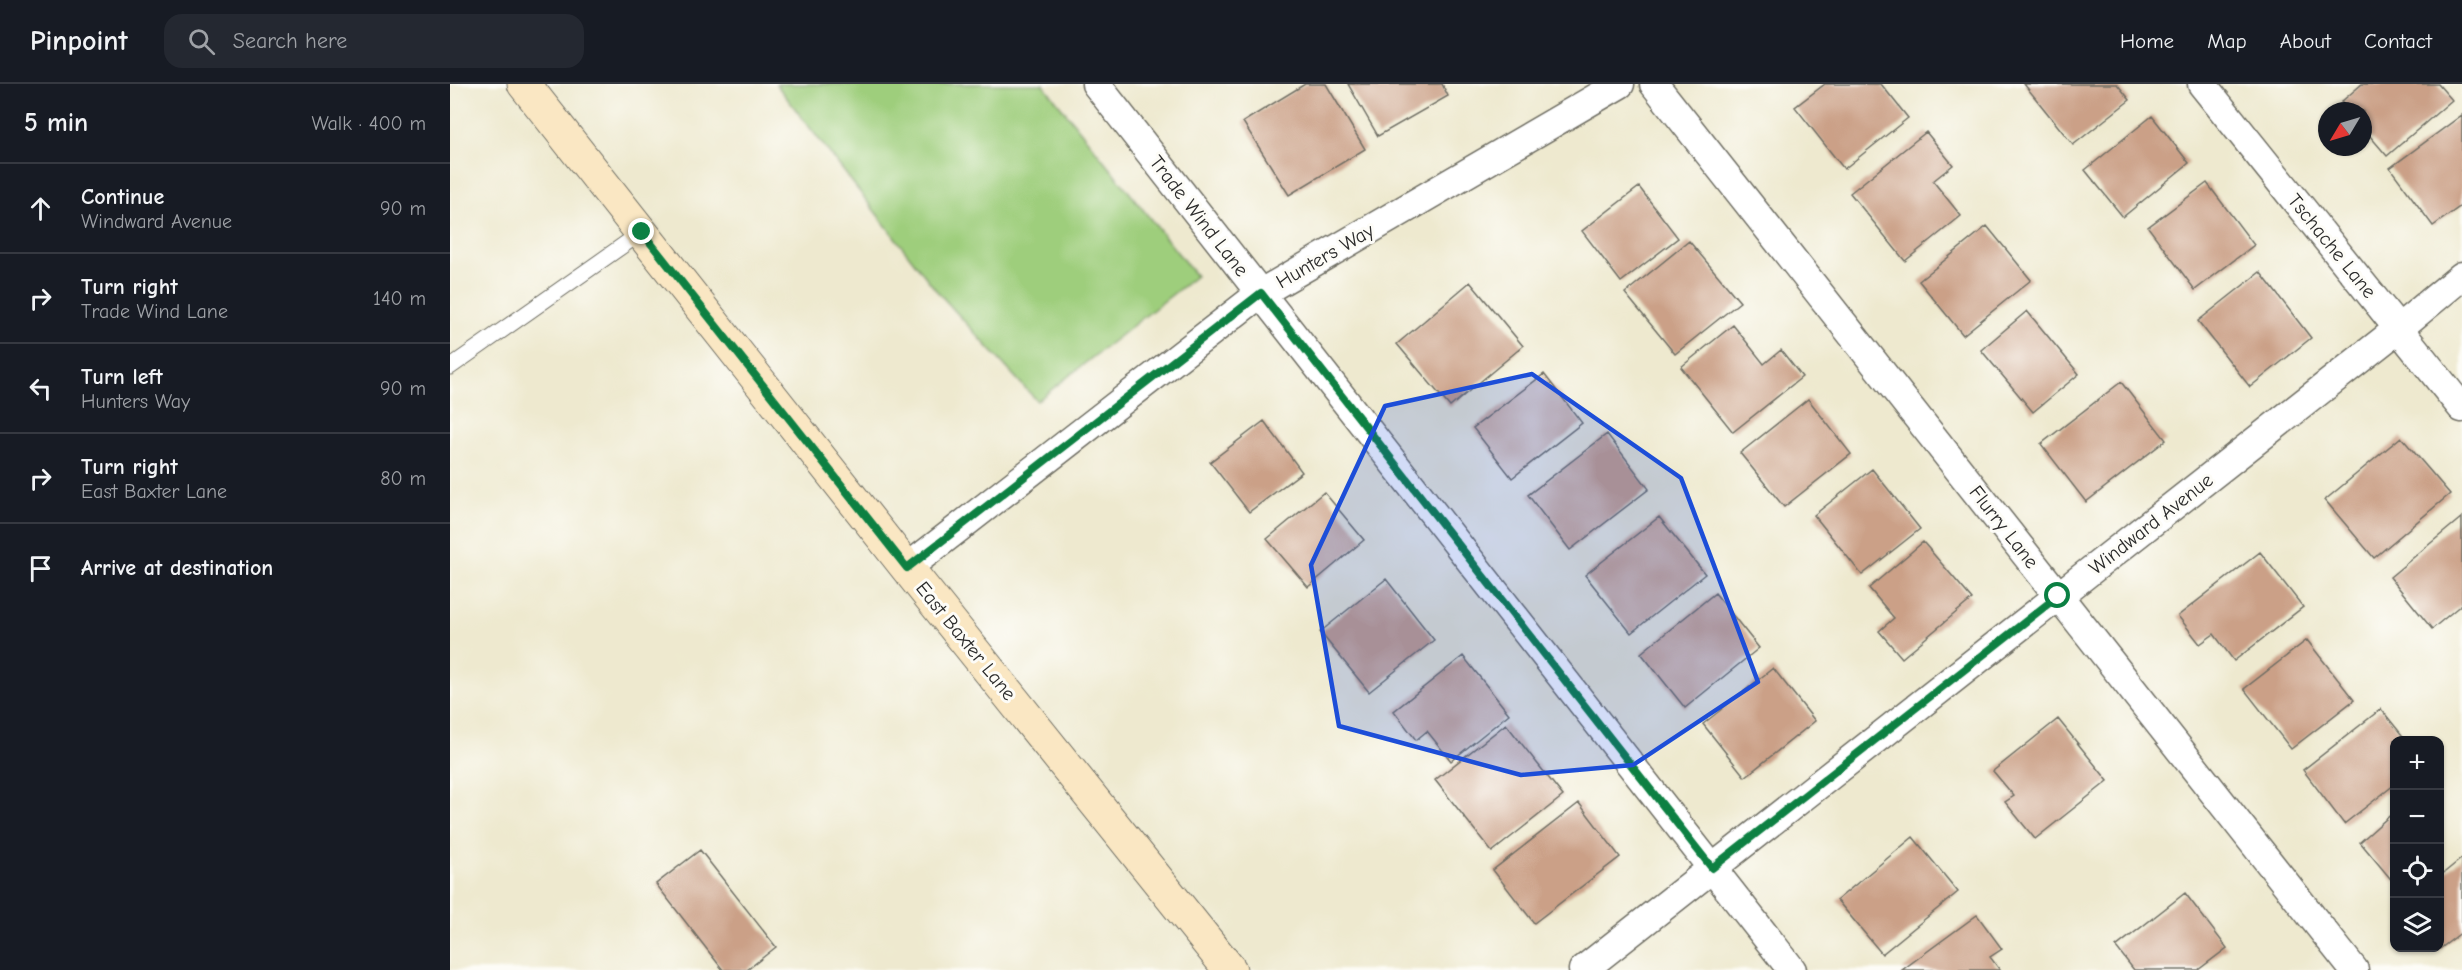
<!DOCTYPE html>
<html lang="en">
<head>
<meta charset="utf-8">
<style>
  :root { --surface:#171b24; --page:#242831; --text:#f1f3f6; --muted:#9ea1a6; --line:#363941 }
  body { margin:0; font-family:"Comic Neue",sans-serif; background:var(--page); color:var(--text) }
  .controls { position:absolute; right:18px; bottom:18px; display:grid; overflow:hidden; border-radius:12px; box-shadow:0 2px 4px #0004 }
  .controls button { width:54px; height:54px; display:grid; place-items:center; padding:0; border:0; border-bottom:2px solid var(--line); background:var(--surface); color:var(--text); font:30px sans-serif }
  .compass { position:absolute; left:1868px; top:18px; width:54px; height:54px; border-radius:50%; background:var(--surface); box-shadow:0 2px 4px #0004; rotate:232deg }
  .stop { position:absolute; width:18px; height:18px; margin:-14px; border:4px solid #0b8043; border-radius:50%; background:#fff }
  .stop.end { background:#0b8043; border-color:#fff; box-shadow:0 2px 6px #0008 }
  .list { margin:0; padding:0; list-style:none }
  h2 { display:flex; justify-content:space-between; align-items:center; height:78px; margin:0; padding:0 24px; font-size:26px }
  h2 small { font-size:20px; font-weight:400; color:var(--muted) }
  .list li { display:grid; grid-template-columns:39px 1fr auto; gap:18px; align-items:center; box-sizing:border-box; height:90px; padding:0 24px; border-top:2px solid var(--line) }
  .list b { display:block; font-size:22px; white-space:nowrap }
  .list p { margin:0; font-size:20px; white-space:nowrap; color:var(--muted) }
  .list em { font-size:20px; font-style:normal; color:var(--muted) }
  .icon { flex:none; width:33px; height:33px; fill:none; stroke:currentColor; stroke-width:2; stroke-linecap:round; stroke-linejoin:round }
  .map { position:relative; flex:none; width:2012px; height:886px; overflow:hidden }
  header { display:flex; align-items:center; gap:36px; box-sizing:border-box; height:84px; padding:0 30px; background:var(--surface); border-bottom:2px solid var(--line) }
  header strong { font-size:28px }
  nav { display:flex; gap:33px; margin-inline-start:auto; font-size:21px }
  .search { width:420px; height:54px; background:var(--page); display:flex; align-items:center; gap:15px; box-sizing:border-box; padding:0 21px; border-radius:18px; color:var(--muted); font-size:22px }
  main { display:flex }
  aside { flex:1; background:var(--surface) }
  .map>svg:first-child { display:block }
</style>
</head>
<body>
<header>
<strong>Pinpoint</strong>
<div class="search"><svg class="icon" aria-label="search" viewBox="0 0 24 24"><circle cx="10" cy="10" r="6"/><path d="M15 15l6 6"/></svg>Search here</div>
<nav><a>Home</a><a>Map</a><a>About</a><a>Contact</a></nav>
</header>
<main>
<aside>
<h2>5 min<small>Walk · 400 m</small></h2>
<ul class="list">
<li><svg class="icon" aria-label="ahead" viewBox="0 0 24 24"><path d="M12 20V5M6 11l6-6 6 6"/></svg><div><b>Continue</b><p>Windward Avenue</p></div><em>90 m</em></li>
<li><svg class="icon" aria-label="right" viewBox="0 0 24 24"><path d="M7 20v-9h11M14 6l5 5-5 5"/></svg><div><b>Turn right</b><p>Trade Wind Lane</p></div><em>140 m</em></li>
<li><svg class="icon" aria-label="left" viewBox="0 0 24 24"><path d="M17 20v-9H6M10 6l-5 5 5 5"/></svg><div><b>Turn left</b><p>Hunters Way</p></div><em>90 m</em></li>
<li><svg class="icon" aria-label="right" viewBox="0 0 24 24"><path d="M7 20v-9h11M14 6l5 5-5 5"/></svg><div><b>Turn right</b><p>East Baxter Lane</p></div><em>80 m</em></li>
<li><svg class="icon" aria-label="arrive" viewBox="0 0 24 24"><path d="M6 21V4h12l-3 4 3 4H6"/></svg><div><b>Arrive at destination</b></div></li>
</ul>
</aside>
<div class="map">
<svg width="2012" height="886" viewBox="0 0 2012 886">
  <rect width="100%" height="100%" fill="#fdfcf7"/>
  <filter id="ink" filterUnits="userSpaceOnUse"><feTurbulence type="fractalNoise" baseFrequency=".0167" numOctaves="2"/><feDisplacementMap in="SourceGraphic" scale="12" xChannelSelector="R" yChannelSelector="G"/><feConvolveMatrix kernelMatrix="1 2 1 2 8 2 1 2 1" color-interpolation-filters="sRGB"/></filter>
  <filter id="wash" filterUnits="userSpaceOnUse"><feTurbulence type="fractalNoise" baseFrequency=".008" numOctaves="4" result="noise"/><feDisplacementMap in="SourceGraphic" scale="24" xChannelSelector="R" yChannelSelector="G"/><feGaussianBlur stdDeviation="1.35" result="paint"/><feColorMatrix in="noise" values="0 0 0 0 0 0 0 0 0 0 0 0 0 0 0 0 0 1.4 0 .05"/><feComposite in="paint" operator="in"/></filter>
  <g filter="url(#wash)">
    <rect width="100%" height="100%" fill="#eee9cf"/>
    <path fill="#9ece7c" stroke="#647c54" stroke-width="1.5" d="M326 0H593L746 192 587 317 485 205Z"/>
    <g id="blocks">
      <path fill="#cba087" d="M855 0H876L915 65 839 111 793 38Z
        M898 0H992L998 12 928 52Z
        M1375 0H1431L1458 34 1394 85 1345 23Z
        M1574 0H1667L1680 16 1623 61Z
        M1912 0H1988L2002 16 1937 72 1913 44V27H1898L1891 18Z
        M2012 31V121L1983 142 1940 84Z
        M1702 32 1739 79 1673 133 1635 86Z
        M1476 48 1503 81 1483 97 1511 132 1455 177 1400 109Z
        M1757 99 1804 161 1745 206 1698 143Z
        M1189 103 1228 154 1171 198 1132 147Z
        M1537 142 1581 196 1513 251 1469 197Z
        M1239 157 1290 218 1225 270 1175 209Z
        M1810 188 1861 254 1800 303 1748 237Z
        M1020 198 1073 262 1000 323 947 260Z
        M1577 227 1629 290 1583 328 1531 266Z
        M1283 241 1314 280 1331 266 1352 293 1283 348 1231 283Z
        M1094 290 1132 339 1062 394 1023 344Z
        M1671 298 1716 356 1636 418 1591 360Z
        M1358 315 1401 370 1334 423 1290 369Z
        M814 337 852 388 799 428 760 378Z
        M1157 350 1199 405 1120 466 1078 411Z
        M1951 353 2000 410 1924 474 1875 416Z
        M1422 385 1470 445 1412 491 1364 431Z
        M874 408 914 456 858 503 817 455Z
        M1209 433 1255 490 1181 549 1135 491Z
        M2012 433V520L1982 545 1940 493Z
        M1473 458 1522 515 1452 574 1429 547 1444 534 1419 504Z
        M1810 468 1853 523 1784 577 1764 550 1750 560 1728 532Z
        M936 495 984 556 919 608 870 548Z
        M1265 509 1309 564 1235 624 1191 569Z
        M1857 556 1904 616 1841 665 1794 605Z
        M1013 572 1059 630 1001 677 977 647 966 656 944 627Z
        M1323 584 1365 637 1295 693 1253 640Z
        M1931 625 1956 656H1944V701L1894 740 1853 686Z
        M1608 635 1658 697 1585 755 1555 718 1564 712 1543 687Z
        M1056 640 1113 712 1042 768 985 696Z
        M1129 719 1170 773 1084 839 1043 786Z
        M1944 728V799L1910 758Z
        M1463 753 1508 808 1432 870 1387 816Z
        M250 766 326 863 297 886H273L206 800Z
        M2012 774V848L1987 867 1984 864H1990V792Z
        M1735 809 1777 864 1748 886H1684L1666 863Z
        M1527 831 1552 865 1540 873 1550 886H1452Z"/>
    </g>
  </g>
  <g filter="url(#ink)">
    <use href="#blocks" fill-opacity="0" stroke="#6f6e64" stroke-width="1.5"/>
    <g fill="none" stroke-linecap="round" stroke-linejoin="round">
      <g stroke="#6f6e64" stroke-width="17">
        <path id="lane" d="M0 283 192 148"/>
      </g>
      <g stroke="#6f6e64" stroke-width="31">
        <path id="street" d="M646 0 1342 886
          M1204 0 1904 886
          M1752 0 2012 324
          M457 484 811 209 1170 0
          M1133 886 1948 245 2012 192"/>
      </g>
      <g stroke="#6f6e64" stroke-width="35">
        <path id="secondary" d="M74 0 457 484 780 886"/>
      </g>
      <use href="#lane" stroke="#fff" stroke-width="15"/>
      <use href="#street" stroke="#fff" stroke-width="28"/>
      <use href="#secondary" stroke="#fae7c3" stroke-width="33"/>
    </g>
  </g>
  <g fill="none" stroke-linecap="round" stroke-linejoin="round" filter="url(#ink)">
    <path stroke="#0b8043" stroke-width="8" d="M192 148 457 484 811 209 1262 784 1608 512"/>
  </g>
  <path fill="#1d4ed8" fill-opacity="0.2" stroke="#1d4ed8" stroke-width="4.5" stroke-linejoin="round" d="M1082 290 1231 394 1308 598 1183 681 1071 691 889 642 861 481 935 322Z"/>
  <g text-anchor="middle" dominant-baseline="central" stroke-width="6" stroke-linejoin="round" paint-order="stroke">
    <g font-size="20" fill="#2b2b2b" stroke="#fdfcf7">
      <text transform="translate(749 132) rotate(52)">Trade Wind Lane</text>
      <text transform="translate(1882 162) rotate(51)">Tschache Lane</text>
      <text transform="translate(875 172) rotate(-30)">Hunters Way</text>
      <text transform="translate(1701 440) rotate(-38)">Windward Avenue</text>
      <text transform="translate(1554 443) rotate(52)">Flurry Lane</text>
      <text transform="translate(516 557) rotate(51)">East Baxter Lane</text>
    </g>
  </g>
</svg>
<div class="controls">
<button>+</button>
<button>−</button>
<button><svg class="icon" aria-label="locate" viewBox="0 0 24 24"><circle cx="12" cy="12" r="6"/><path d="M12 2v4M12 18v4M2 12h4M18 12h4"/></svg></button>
<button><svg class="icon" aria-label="layers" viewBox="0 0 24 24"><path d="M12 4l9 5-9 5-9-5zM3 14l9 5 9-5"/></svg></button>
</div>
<svg class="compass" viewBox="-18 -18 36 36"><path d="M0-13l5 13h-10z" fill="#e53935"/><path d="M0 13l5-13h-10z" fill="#9ea1a6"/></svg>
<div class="stop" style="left:1608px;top:512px"></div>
<div class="stop end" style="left:192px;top:148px"></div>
</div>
</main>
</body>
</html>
